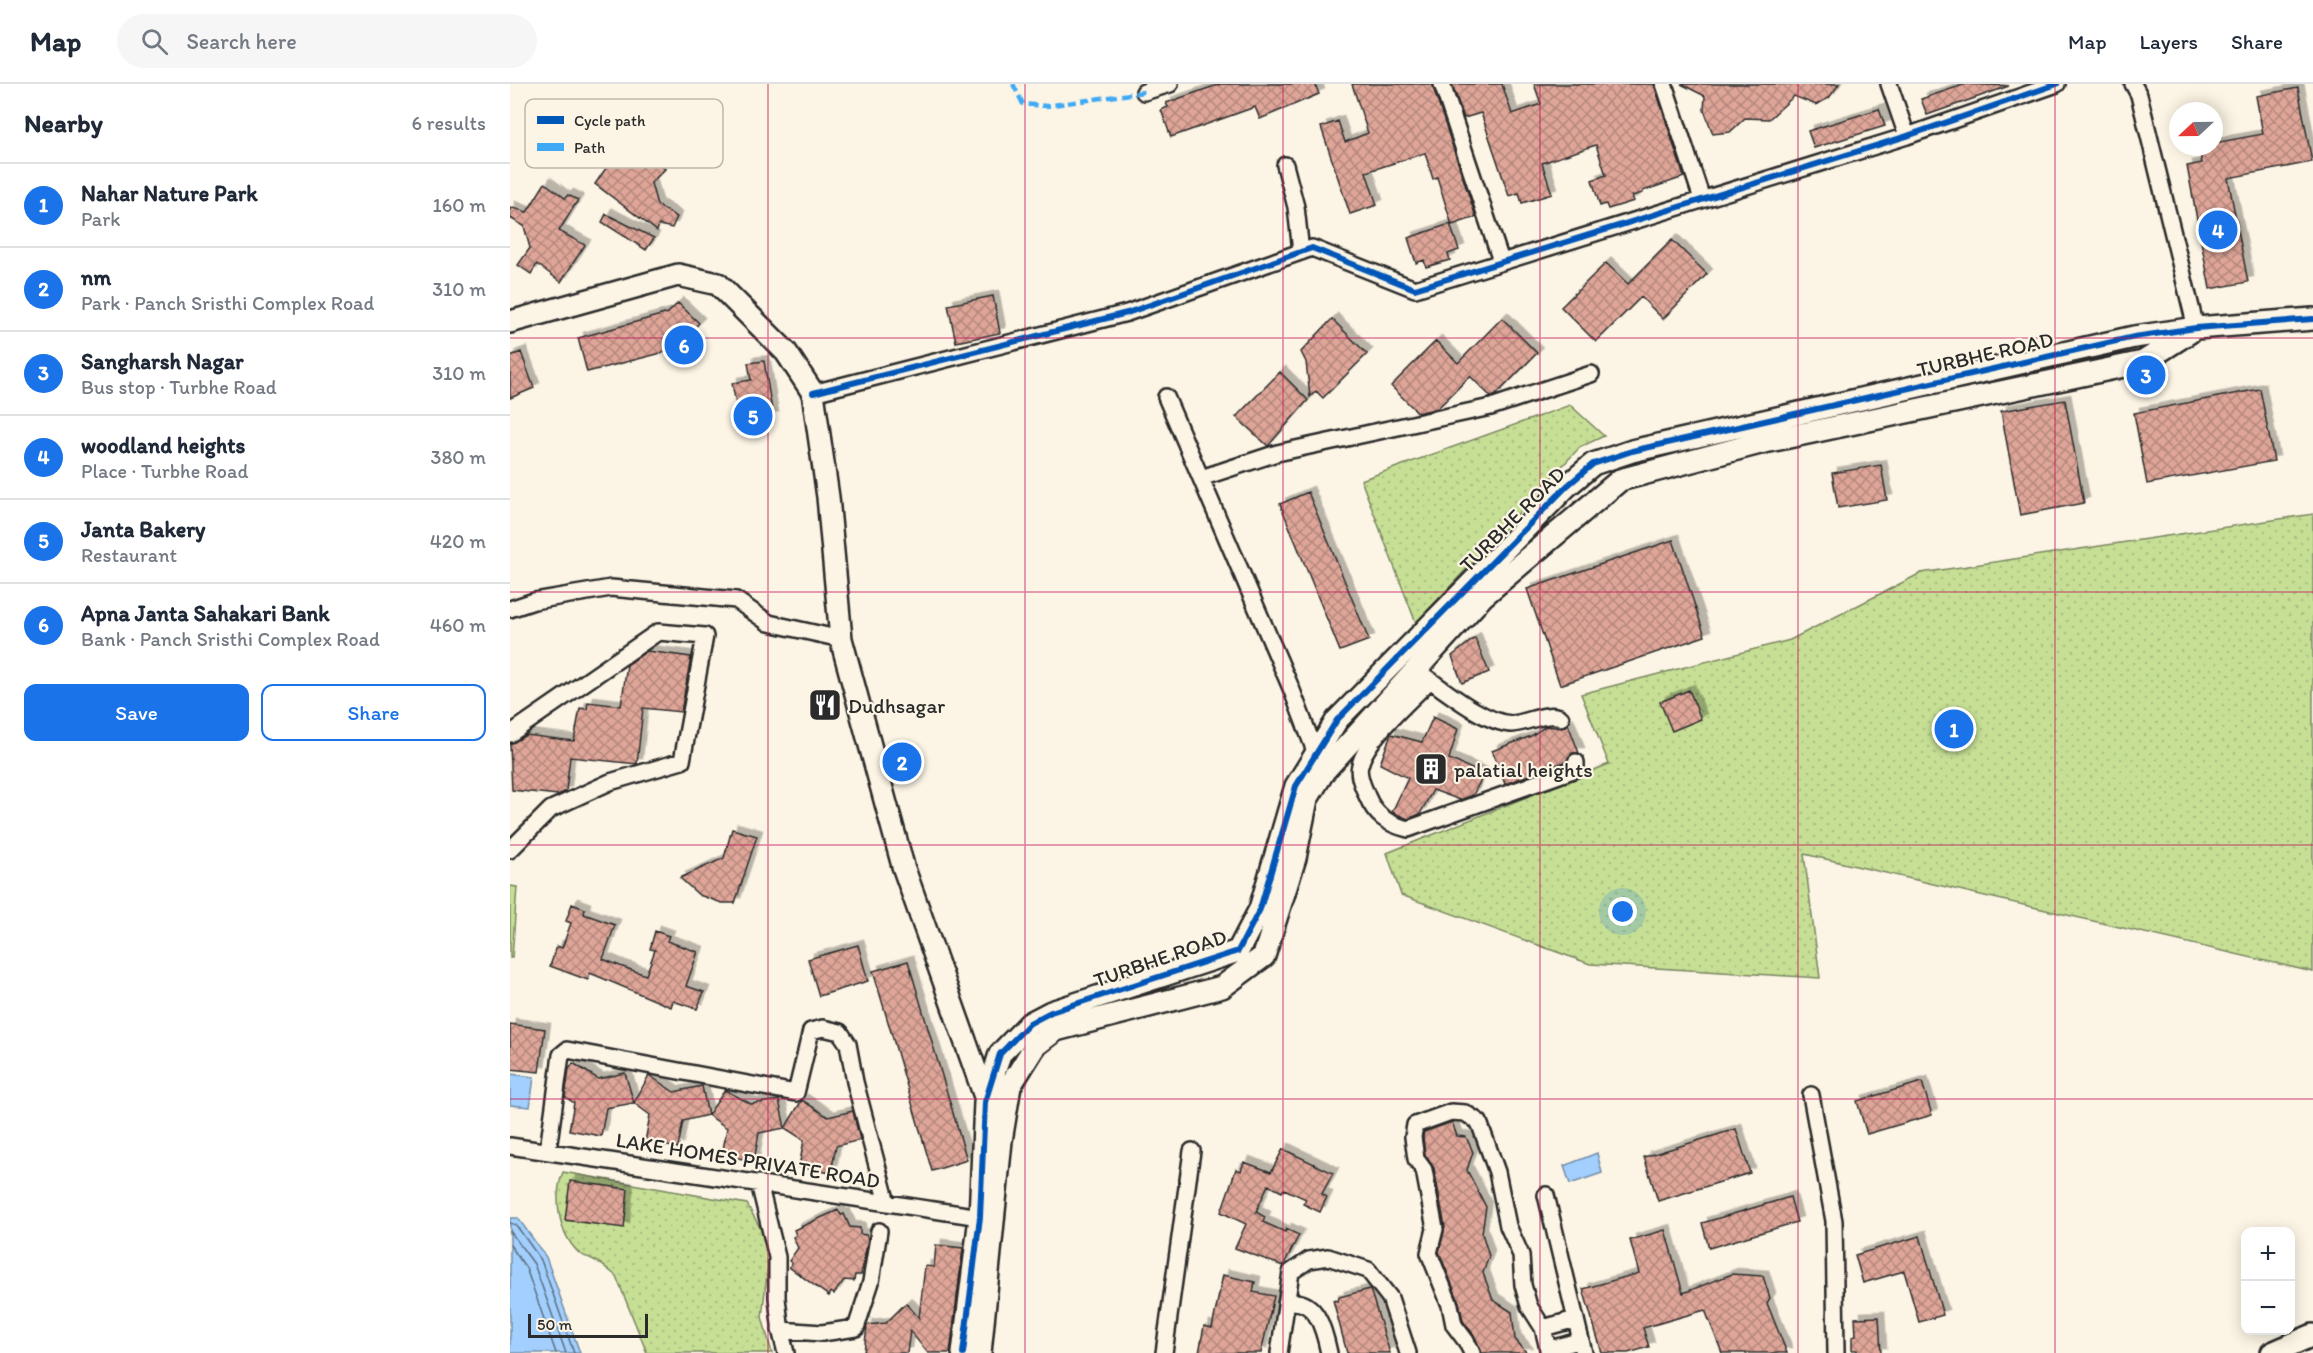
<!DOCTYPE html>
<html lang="en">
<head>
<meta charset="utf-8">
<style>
  :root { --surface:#fff; --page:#f6f6f7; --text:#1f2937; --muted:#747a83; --line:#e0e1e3; --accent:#1a73e8 }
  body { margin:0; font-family:Itim,sans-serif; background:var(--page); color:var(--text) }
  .controls { position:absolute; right:18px; bottom:18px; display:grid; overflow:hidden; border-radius:12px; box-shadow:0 3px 15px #0003 }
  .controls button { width:54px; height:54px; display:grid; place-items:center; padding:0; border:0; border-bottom:2px solid var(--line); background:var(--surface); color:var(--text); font:30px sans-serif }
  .compass { position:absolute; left:1659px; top:18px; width:54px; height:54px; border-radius:50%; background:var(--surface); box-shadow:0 3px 15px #0003; rotate:248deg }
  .scale { position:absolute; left:18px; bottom:15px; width:120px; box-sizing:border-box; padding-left:6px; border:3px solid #2b2b2b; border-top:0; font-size:16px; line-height:21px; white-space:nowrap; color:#2b2b2b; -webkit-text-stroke:4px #fcf5e5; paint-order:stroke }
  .you { position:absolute; left:1113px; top:828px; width:21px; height:21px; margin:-15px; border:4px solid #fff; border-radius:50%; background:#1a73e8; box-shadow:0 0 0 9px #1a73e833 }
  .badge { display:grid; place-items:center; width:39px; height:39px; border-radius:50%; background:var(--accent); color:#fff; font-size:20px; font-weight:700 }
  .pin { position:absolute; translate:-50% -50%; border:3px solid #fff; box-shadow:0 2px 6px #0006 }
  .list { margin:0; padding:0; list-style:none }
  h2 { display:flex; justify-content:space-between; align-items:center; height:78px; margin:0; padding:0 24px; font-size:26px }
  h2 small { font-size:20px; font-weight:400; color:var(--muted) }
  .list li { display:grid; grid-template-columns:39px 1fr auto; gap:18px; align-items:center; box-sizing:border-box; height:84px; padding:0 24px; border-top:2px solid var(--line) }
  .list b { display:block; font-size:22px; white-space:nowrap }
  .list p { margin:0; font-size:20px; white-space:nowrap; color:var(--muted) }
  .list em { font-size:20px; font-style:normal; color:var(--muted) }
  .actions { display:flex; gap:12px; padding:18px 24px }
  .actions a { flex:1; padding:14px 0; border:2px solid var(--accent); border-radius:12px; text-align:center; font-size:21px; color:var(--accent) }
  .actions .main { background:var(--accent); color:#fff }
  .icon { flex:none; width:33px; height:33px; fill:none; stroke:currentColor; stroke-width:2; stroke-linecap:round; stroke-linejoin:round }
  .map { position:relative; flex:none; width:1803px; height:1269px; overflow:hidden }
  header { display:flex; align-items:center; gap:36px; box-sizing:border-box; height:84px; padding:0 30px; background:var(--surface); border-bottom:2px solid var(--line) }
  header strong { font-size:28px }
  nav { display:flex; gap:33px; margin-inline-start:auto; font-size:21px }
  .search { width:420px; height:54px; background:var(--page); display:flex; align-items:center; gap:15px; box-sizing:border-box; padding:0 21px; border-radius:33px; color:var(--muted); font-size:22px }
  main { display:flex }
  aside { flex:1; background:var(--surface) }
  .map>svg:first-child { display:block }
</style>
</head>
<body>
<header>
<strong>Map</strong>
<div class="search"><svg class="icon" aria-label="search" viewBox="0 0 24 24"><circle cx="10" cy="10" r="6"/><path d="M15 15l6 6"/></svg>Search here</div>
<nav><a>Map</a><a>Layers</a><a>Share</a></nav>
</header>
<main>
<aside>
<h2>Nearby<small>6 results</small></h2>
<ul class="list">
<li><span class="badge">1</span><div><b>Nahar Nature Park</b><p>Park</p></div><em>160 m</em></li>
<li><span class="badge">2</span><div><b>nm</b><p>Park · Panch Sristhi Complex Road</p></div><em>310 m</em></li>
<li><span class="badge">3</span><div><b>Sangharsh Nagar</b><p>Bus stop · Turbhe Road</p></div><em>310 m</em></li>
<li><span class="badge">4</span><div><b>woodland heights</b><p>Place · Turbhe Road</p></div><em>380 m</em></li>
<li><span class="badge">5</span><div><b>Janta Bakery</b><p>Restaurant</p></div><em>420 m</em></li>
<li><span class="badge">6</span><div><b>Apna Janta Sahakari Bank</b><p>Bank · Panch Sristhi Complex Road</p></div><em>460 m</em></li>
</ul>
<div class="actions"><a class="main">Save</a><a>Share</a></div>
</aside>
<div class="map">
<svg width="1803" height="1269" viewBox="0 0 1803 1269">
  <defs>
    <pattern id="park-dots" width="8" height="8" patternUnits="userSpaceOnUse" patternTransform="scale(1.5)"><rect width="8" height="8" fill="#c6df95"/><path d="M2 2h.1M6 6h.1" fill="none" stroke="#aac081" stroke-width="1.8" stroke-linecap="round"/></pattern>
    <pattern id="building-cross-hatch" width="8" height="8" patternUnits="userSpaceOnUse" patternTransform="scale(1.5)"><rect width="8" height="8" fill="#dea598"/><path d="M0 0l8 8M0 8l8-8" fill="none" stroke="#b4877c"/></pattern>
    <filter id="shadow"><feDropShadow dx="5.5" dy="-5.5" stdDeviation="0" flood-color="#0004"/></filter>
  </defs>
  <rect width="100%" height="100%" fill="#fcf5e5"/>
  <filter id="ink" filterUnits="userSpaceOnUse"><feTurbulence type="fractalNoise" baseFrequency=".0167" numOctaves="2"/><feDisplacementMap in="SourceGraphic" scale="12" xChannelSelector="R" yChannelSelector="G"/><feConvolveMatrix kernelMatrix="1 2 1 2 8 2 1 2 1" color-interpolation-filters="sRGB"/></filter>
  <g filter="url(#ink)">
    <path fill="url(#park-dots)" stroke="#788560" stroke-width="1.5" d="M1060 321 1094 352 1070 363 906 539 851 396Z
      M1803 430V888L1294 770 1310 894 1080 880 891 811 877 769 1099 680 1071 610 1280 556 1411 489Z
      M53 1088 237 1120 255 1153 259 1173 252 1233 262 1269H137L106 1192C98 1185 91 1179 82 1175 78 1173 72 1172 69 1169 48 1149 43 1113 53 1088Z"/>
    <path fill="#c6df95" stroke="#788560" stroke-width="1.5" d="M0 802 7 803 2 874H0Z"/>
    <path fill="#a2cffd" stroke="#728da9" stroke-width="1.5" d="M0 990 24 993 20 1023 0 1021Z
      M1087 1069 1092 1089 1060 1100 1054 1082Z
      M0 1134H8L36 1173 70 1269H0Z"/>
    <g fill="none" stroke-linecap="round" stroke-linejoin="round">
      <path stroke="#5b6d7f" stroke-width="1.5" d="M0 1139 6 1141 31 1176 64 1269
        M0 1147 24 1180 56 1269
        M0 1161 16 1184 46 1269"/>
    </g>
    <path fill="url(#building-cross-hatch)" stroke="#2b2b2b" stroke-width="1.5" filter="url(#shadow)" d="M710 0H805L809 10 750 35 745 23 661 53 651 26 658 23 656 19Z
      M842 0H922L966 133 942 141 927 93 923 95 915 69 856 88 867 121 840 130 811 43 828 37 835 58 858 49Z
      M942 0H992L1002 30 1031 20 1024 0H1144L1174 93 1133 107V109L1122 112 1124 117 1098 125 1096 120 1090 122 1082 96 1096 91 1086 61 1032 79 1042 110 1012 119 1009 109 999 112 971 29 954 34Z
      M1171 0H1329L1319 14 1306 21 1284 12 1259 35 1235 34 1220 48 1203 50 1194 26 1195 12Z
      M1456 0 1499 2 1417 31 1411 15Z
      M1788 4 1802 78 1718 94 1738 198 1700 205 1677 82 1692 79 1688 63H1704V59L1753 50 1746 12Z
      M1369 25 1375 42 1304 64 1298 47Z
      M105 71 133 83 144 74 155 85 141 99 147 121 167 133 162 144 149 141 147 147 85 100Z
      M35 99 55 114 58 111 68 116 49 147 75 161 51 198 27 180 21 190 8 181 20 164 14 142 0 134V123L17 128Z
      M96 130 144 154 136 166 92 138Z
      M940 140 949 166 938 170 940 176 916 183 914 176 906 179 898 154Z
      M1162 156 1197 190 1153 235 1131 213 1086 258 1051 223 1096 179 1118 200Z
      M483 212 490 249 446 258 438 221Z
      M168 219 189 239 163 266 77 288 68 254 158 229Z
      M992 234 1027 269 985 312 981 313 960 292 928 324 908 329 881 302 926 257 948 279Z
      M822 235 857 270 813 314 806 307 800 313 796 278 791 268Z
      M11 268 24 304 0 314V272Z
      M254 277 263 333 246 335 244 317 226 320 222 299 241 296 238 279Z
      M770 288 798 316 758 362 726 333Z
      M1750 305 1764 377 1637 400 1624 329Z
      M1555 316 1574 419 1510 431 1491 327Z
      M1371 381 1377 416 1328 424 1322 389Z
      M798 408 859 556 830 567 770 420Z
      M1163 456 1195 552 1050 601 1017 505Z
      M965 554 979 588 952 599 942 572Z
      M137 567 181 573 171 628 133 624 127 680 60 673 56 707 48 711 2 706 0 660 16 651 64 657 70 624 77 625 78 618 111 622 117 581Z
      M1179 606 1191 635 1162 647 1150 618Z
      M923 633 948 645 939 675 974 690 963 711 950 716 923 706 910 730 898 735 882 728 898 694 870 680 881 650 912 658Z
      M1058 640 1069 669H1062L1057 677 995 700 982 667 1021 652 1036 642 1052 644Z
      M222 745 247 752 225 819H212L189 811 170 794 214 774Z
      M62 820 75 825 74 830 105 841 93 875 110 882 136 891 145 866 140 865 145 847 159 852 157 857 188 868 176 902 194 908 187 925 163 917 161 923 80 889 78 896 40 882 47 862 52 864 61 839 56 837Z
      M348 861 358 897 309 912 298 875Z
      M398 877 457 1076 422 1087 363 887Z
      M0 940 35 945 29 988 0 985Z
      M63 979 88 995 115 989 124 1019 96 1024 91 1052 59 1046 64 1019 55 1013 59 985Z
      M139 991 164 1008 192 1002 198 1031 173 1037 168 1064 135 1058 140 1031 124 1019Z
      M1412 998 1422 1031 1357 1050 1347 1017Z
      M215 1006 241 1020 269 1016 275 1044 249 1049 244 1077 212 1071 217 1044 198 1031Z
      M292 1016 318 1033 343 1027 350 1056 326 1062 321 1089 289 1083 294 1056 275 1044Z
      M942 1038 947 1052 956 1053 963 1068 957 1086 976 1123 972 1149 979 1172 973 1189 983 1216 1002 1228 1005 1255 1017 1269H972L964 1251 953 1237 949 1218 929 1168 935 1143 924 1084 915 1071 913 1053 914 1048Z
      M1226 1045 1240 1089 1148 1117 1134 1073Z
      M773 1065 823 1089 812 1110 817 1113 810 1128 793 1120 796 1115 774 1105 772 1108 758 1101 746 1128 755 1133 753 1138 775 1148 776 1145 789 1151 773 1182 725 1164 736 1140 711 1128 726 1085 731 1087 734 1078 761 1088Z
      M60 1097 118 1105 114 1144 55 1136Z
      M1280 1113 1287 1138 1199 1164 1192 1139Z
      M328 1126 331 1131 334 1130 340 1143 350 1144V1150L356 1151 358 1155 351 1191H345L344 1197 334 1196 324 1210 321 1208 319 1212 279 1183 282 1179 279 1177 288 1164 283 1153 286 1151 284 1146Z
      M1155 1146 1173 1209 1222 1190 1253 1192 1260 1214 1257 1219 1277 1269H1212L1195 1226 1133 1244 1139 1263 1118 1269H1092L1073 1205 1129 1189 1120 1156Z
      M1410 1152 1433 1231 1409 1238 1394 1187 1353 1199 1345 1171Z
      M426 1161 453 1164 440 1269H418L400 1247 397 1269H354L357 1241 376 1239 396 1219 409 1234 415 1182 424 1183Z
      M713 1191 745 1198 743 1208 764 1212 751 1269H689L694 1242 702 1244Z
      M860 1205 880 1269H837L823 1216 828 1217 829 1213Z
      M1369 1233 1371 1269H1347V1266H1342V1253L1346 1252 1345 1234Z"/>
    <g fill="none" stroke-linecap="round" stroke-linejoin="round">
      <g stroke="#2b2b2b" stroke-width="20">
        <path id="street" d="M932 0 991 177
          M1154 0 1192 115
          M1379 0 1397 52
          M1623 0 1629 11 1686 244
          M634 8 660 0
          M775 81 786 123 791 168
          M303 309 617 229 802 164 905 205 1397 52 1547 0
          M656 313 781 604 808 675
          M691 394 767 369 981 323 1081 290
          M0 525 24 517 101 504 226 516 259 539 331 555
          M913 591C936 607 973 638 1001 640 1015 640 1039 626 1051 634
          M920 596C900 617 857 653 850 681 847 691 853 702 857 712 865 731 877 740 898 745L1066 685V678
          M0 650 148 548 195 552 172 677 100 698 41 725 0 766
          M1301 1011 1324 1137 1326 1269
          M0 1062 470 1133
          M38 1066 51 971 57 966 286 1009 301 947 313 944 330 948 338 960 345 998 377 1119
          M249 1099 267 1173V1214L271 1249 276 1269
          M1036 1111 1074 1269
          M776 1219C806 1212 814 1245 819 1269
          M1033 1244 1066 1235
          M270 1246 312 1249 346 1244 361 1198 369 1147
          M1038 1266 1071 1256
          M654 1269 682 1067
          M769 1269 781 1188 799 1176 818 1173 858 1186 880 1214 898 1269
          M962 1269 956 1257 944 1241 940 1221 919 1169 925 1145 914 1086 906 1075 903 1053 905 1041 941 1028 955 1029 969 1038 987 1088 998 1142 1011 1171 1013 1201 1019 1222 1033 1244 1039 1269"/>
      </g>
      <g stroke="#2b2b2b" stroke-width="26">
        <path id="secondary" d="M0 238 168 191 208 200 276 268 303 309 318 413 331 555 393 782 478 1021
          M453 1269 470 1133 475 1018 490 970 520 939 541 928 728 867 750 825 786 702 827 636 1057 402 1083 380 1122 367 1624 253 1686 244 1803 235
          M470 1269 491 1057 500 1002 525 962 546 946 712 903 754 872 785 774 797 715 814 687 973 512 1110 396 1250 359 1633 278 1680 248
          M1762 1269 1803 1251"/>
      </g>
      <use href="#street" stroke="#fcf5e5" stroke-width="15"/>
      <use href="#secondary" stroke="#fcf5e5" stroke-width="21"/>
      <path stroke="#3fa9f5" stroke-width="4.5" stroke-dasharray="9 4.5" stroke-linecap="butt" d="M503 0 513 20 536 22 634 8"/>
      <g stroke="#fcf5e5" stroke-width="10">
        <path id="cycleway" d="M303 309 617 229 802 164 905 205 1397 52 1547 0
          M453 1269 470 1133 475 1018 490 970 520 939 541 928 728 867 750 825 786 702 827 636 1057 402 1083 380 1122 367 1624 253 1686 244 1803 235"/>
      </g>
      <use href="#cycleway" stroke="#0057b8" stroke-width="6"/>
    </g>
  </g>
  <path fill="none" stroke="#c2185b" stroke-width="1.5" stroke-opacity="0.55" d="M258 0V1269M515 0V1269M773 0V1269M1030 0V1269M1288 0V1269M1545 0V1269M0 254H1803M0 508H1803M0 761H1803M0 1015H1803"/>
  <defs>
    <g id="restaurant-square" transform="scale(1.725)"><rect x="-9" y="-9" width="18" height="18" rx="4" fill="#2b2b2b" stroke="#fcf5e5"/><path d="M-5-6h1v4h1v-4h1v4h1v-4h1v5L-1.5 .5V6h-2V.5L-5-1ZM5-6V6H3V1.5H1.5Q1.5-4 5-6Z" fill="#fff"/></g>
    <g id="building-square" transform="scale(1.725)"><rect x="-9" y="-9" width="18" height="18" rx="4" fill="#2b2b2b" stroke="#fcf5e5"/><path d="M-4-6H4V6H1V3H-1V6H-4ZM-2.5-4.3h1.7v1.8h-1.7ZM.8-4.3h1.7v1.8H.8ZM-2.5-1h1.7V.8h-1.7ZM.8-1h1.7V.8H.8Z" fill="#fff"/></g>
  </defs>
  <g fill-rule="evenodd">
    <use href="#restaurant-square" x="315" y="621"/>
    <use href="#building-square" x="921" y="685"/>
  </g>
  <g text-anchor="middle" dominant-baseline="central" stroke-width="4.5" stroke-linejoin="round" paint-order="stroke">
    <g font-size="21" fill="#2b2b2b" stroke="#fcf5e5">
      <text transform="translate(1475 270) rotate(-13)">TURBHE ROAD</text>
      <text transform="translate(1002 435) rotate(-45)">TURBHE ROAD</text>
      <text transform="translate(650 874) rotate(-19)">TURBHE ROAD</text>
      <text transform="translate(238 1076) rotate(9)">LAKE HOMES PRIVATE ROAD</text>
    </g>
    <g font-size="21" fill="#2b2b2b" stroke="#fcf5e5" text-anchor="start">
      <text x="338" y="621">Dudhsagar</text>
      <text x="944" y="685">palatial heights</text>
    </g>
  </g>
  <rect x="15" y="15" width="198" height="69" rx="9" fill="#fcf5e5" stroke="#bdb8ad" stroke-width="1.5"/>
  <rect x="27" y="32" width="27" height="8" fill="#0057b8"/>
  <rect x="27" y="59" width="27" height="8" fill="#3fa9f5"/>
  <g font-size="16" fill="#2b2b2b">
    <text x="64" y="42">Cycle path</text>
    <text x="64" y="69">Path</text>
  </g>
</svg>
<div class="controls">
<button>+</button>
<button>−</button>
</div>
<svg class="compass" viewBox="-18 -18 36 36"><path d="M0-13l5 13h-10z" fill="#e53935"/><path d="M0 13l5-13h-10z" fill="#747a83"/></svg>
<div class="scale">50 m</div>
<div class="you"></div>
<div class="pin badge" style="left:1444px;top:645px">1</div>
<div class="pin badge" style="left:392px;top:678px">2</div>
<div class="pin badge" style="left:1636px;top:291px">3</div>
<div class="pin badge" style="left:1708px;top:146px">4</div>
<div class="pin badge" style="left:243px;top:332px">5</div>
<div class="pin badge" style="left:174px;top:261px">6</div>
</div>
</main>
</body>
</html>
